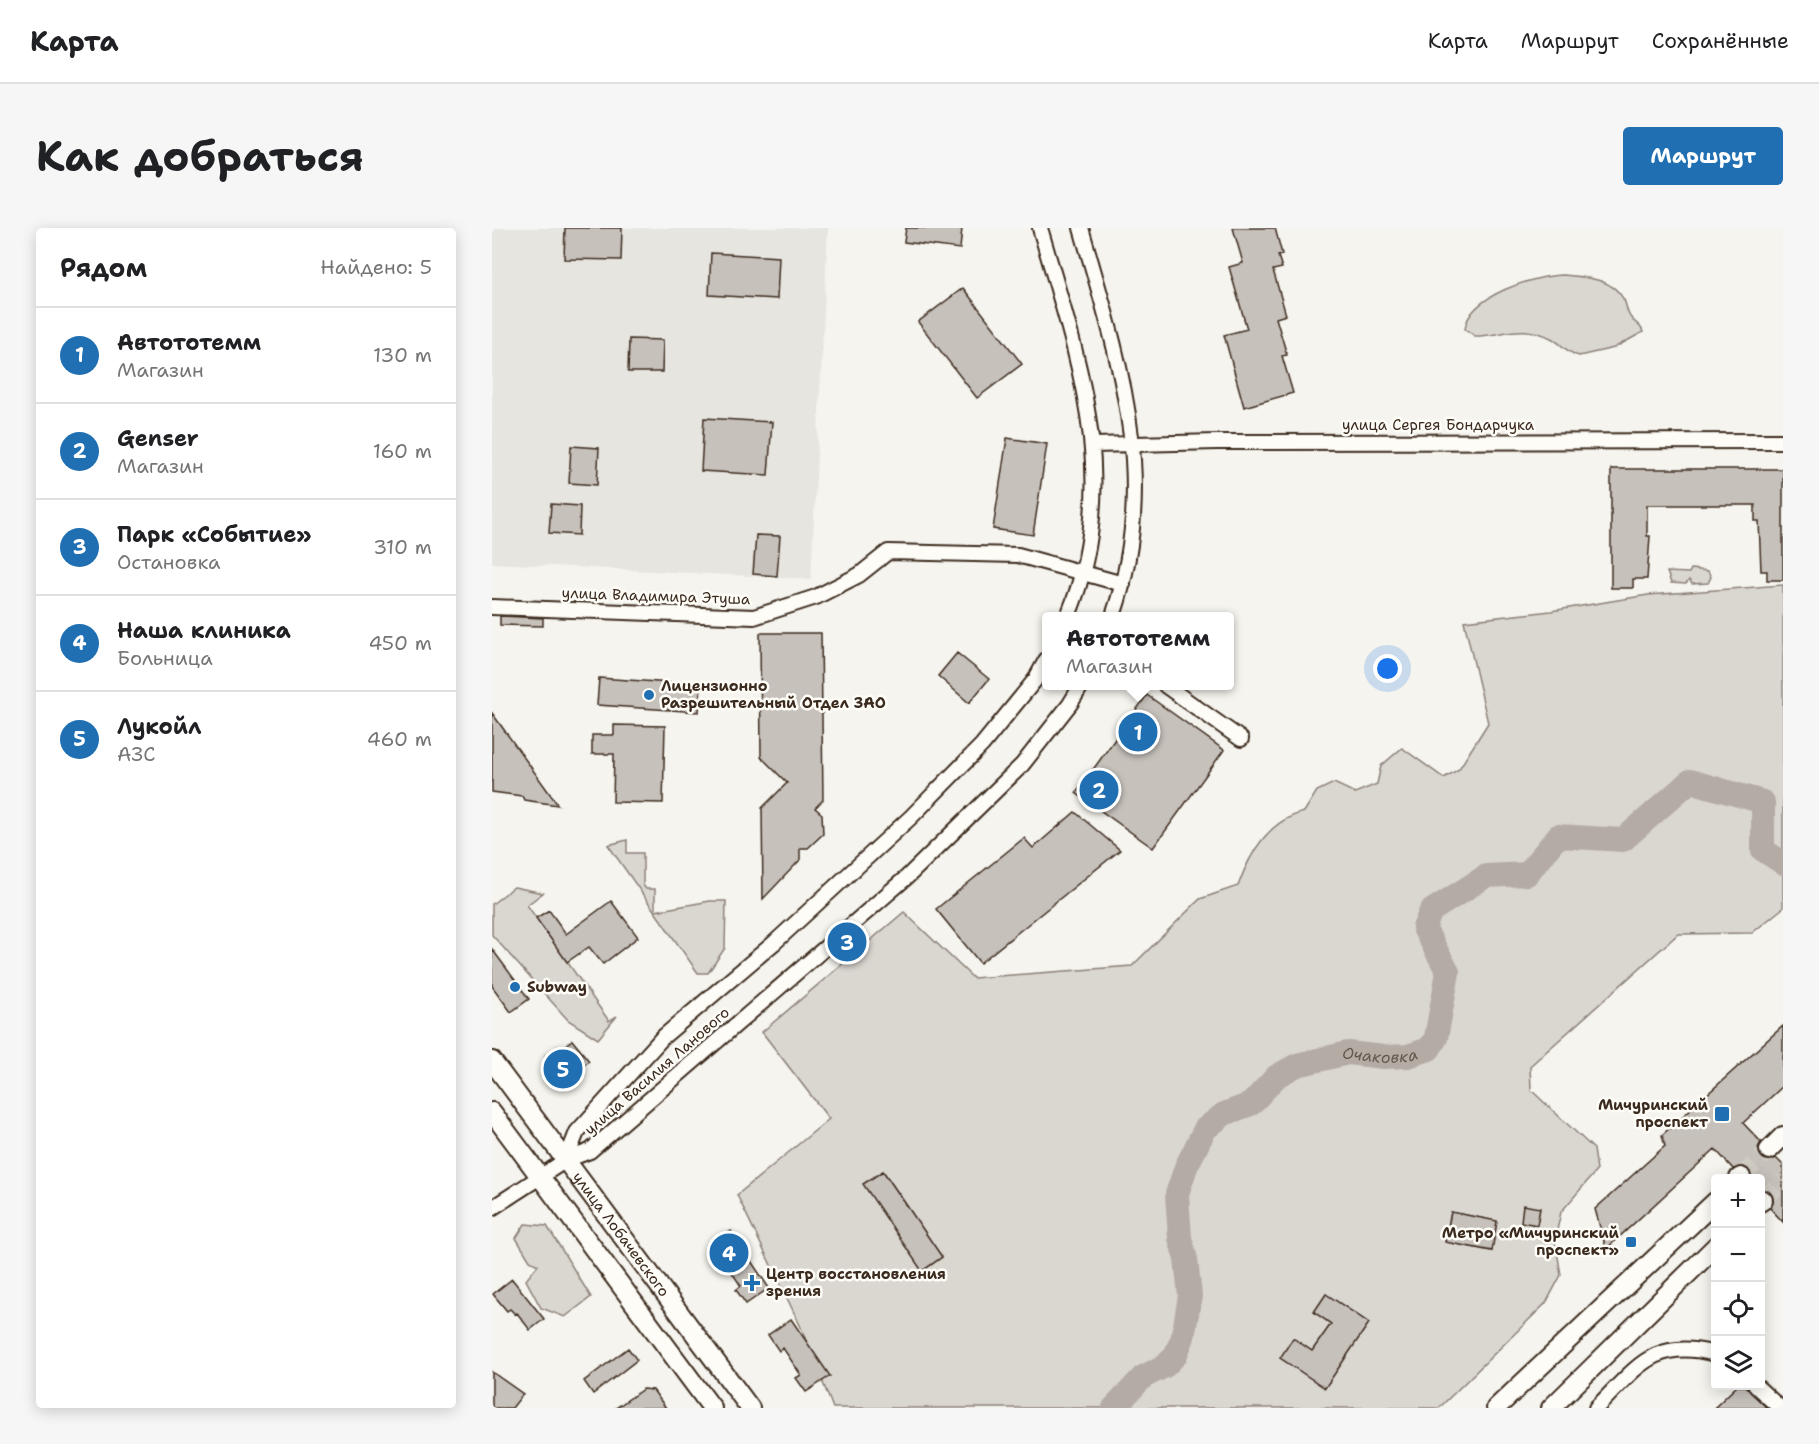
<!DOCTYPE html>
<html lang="ru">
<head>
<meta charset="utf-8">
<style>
  :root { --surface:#fff; --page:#f6f6f6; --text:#202124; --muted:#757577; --line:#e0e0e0; --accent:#1f6fb2 }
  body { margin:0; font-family:"Shantell Sans",sans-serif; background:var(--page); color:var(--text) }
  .controls { position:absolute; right:18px; bottom:18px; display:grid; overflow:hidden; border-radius:6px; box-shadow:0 3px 15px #0003 }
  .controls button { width:54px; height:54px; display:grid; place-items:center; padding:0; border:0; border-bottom:2px solid var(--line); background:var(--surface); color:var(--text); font:30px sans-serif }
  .you { position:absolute; left:896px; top:441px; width:21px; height:21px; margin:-15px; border:4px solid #fff; border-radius:50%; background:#1a73e8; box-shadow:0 0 0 9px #1a73e833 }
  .badge { display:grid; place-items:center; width:39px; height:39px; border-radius:50%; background:var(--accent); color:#fff; font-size:20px; font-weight:700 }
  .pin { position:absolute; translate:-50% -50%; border:3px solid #fff; box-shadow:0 2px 6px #0006 }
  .popup { position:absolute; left:550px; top:384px; width:192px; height:78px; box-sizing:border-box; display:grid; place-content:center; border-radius:6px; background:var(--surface); filter:drop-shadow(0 2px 4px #0005); font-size:20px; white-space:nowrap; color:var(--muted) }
  .popup b { font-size:22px; color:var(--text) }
  .popup::after { content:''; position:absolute; left:50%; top:100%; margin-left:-12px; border:12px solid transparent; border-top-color:var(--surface) }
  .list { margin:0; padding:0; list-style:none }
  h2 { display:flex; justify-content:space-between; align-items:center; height:78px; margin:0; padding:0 24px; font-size:26px }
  h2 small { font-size:20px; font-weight:400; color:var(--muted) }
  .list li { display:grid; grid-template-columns:39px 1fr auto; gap:18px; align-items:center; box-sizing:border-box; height:96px; padding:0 24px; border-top:2px solid var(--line) }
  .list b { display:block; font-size:22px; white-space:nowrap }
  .list p { margin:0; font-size:20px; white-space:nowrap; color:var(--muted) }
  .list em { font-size:20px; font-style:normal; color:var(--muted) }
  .icon { flex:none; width:33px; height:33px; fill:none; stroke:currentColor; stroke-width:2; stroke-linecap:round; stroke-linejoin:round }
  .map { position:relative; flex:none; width:1291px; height:1180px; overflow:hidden; border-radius:6px }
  header { display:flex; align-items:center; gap:36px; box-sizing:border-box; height:84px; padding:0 30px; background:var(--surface); border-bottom:2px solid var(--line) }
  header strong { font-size:28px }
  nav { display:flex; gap:33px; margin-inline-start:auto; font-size:21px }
  .intro { display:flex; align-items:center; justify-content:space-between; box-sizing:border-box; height:144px; padding:0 36px }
  h1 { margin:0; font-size:42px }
  .button { padding:15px 27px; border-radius:6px; background:var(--accent); color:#fff; font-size:21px; font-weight:700 }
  main { display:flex; gap:36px; padding:0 36px }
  aside { flex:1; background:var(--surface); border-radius:6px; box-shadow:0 3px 15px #0003 }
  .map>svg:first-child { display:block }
</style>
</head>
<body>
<header>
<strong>Карта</strong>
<nav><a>Карта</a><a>Маршрут</a><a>Сохранённые</a></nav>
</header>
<div class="intro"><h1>Как добраться</h1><a class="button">Маршрут</a></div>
<main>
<aside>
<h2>Рядом<small>Найдено: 5</small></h2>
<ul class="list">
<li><span class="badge">1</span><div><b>Автототемм</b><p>Магазин</p></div><em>130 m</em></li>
<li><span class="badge">2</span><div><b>Genser</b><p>Магазин</p></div><em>160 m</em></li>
<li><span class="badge">3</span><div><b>Парк «Событие»</b><p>Остановка</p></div><em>310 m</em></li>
<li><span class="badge">4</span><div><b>Наша клиника</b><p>Больница</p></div><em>450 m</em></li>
<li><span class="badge">5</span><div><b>Лукойл</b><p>АЗС</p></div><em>460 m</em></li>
</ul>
</aside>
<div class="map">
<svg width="1291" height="1180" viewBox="0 0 1291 1180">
  <rect width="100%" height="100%" fill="#f5f4ee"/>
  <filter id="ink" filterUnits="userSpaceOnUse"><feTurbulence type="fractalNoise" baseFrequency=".0167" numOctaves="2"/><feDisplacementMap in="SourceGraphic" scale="12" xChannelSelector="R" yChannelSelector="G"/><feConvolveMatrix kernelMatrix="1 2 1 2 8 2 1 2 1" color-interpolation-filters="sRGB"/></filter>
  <g filter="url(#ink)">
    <path fill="#e7e5df" d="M0 0H336L319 351 0 335Z"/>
    <path fill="#dad6d0" stroke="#8a8077" stroke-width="1.5" fill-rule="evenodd" d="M1072 47C1093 49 1121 50 1132 72 1135 77 1134 84 1139 90 1143 96 1149 96 1151 104L1122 120 1087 128C1075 125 1069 115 1059 110 1028 95 1012 108 983 108L973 101C977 67 1044 47 1072 47Z
      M1199 341 1216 343 1219 349 1216 355 1200 356 1197 352 1194 356 1179 355 1175 344 1197 345Z
      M1291 357V680L1260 705 1186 706 1038 838 1039 862 1102 921 1105 942 1069 984 1063 1011 1069 1047 1054 1075 947 1180H341L308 1097 245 967 337 891 270 804 412 684 481 750 640 738 708 671 746 658C758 625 776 593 812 584L825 563 842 555 863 565 885 556 889 538 910 520 952 550 967 541 996 495 972 393 1059 383 1156 367ZM391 943 450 1029 431 1043 372 956ZM959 984 1005 993 999 1023 954 1014ZM834 1066 877 1095 833 1160 801 1111 820 1123 839 1096 822 1084Z
      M135 612V625H151V657L154 661H163V683L218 673H234L233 720 216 745H206L116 617Z
      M22 659 51 665 35 677 117 793 125 788 106 811 76 792 0 707V676Z
      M33 996 55 998 99 1069 73 1089 49 1080 34 1052 46 1037 38 1033 24 1010Z"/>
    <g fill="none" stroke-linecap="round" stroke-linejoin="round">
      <path stroke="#b4aca4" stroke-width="24" id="s1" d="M622 1180 651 1149 673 1138 683 1128 691 1109 698 1068 694 1031 688 1010 685 966 694 939 713 901 732 886 759 876 785 848 805 837 856 825 892 829 916 828 937 821 944 810 956 744 932 700 939 683 994 648 1035 646 1066 608 1131 612 1198 553 1271 574V622L1291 635"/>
    </g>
    <path fill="#c7c1bb" stroke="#3b2a1e" stroke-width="1.5" d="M73 0H130L129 32 72 31Z
      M414 0H470L468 21 412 14Z
      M741 0H783L790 26 786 28 790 40 781 42 794 87 784 90 795 127 790 128 801 165 752 179 732 107 755 101 737 39 751 35Z
      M219 25 287 29 285 71 217 67Z
      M471 60 530 136 485 170 426 94Z
      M137 111 171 112 170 144H136Z
      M212 190 280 194 276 247 209 243Z
      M515 210 555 216 541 307 501 301Z
      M79 218 107 220 105 257 77 255Z
      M1119 241H1291V352H1275V343H1269L1267 293H1263V277H1155V308H1158L1155 351H1141V360H1119Z
      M59 276 88 278 87 307 57 305Z
      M264 307 288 308 285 348 261 346Z
      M8 388 51 390V398L8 397Z
      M268 405H329L331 572 323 580 330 586 331 606 316 620H308V632L271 671 270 580 295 555 269 529Z
      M465 425 497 451 477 475 446 448Z
      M107 450 209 457 207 484 105 477Z
      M655 467 732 522 661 620 584 565Z
      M0 485 66 577 32 572 30 568 0 564Z
      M122 497 173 498 171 575 121 574 122 526H100V507H122Z
      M583 584 628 622 488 735 444 681 532 610 541 620Z
      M119 673 146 709 111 736 97 719 75 734 44 690 57 682 74 706Z
      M0 721 37 771 19 784 0 758Z
      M1291 798V858L1251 895 1269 914 1266 920 1269 929 1275 933 1284 930 1291 937V994L1278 980 1282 972 1280 965 1269 961V951H1260L1255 939 1241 941 1223 921 1114 1021 1103 981 1173 918 1170 907Z
      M80 812 97 833 83 844 89 851 77 859 53 828 65 819 67 822Z
      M391 943 450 1029 430 1043 371 956Z
      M1031 977 1048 980 1045 997 1029 994Z
      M959 984 1005 993 1000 1023 953 1014Z
      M239 1003 277 1060 254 1076 244 1062 249 1058 231 1031 226 1034 216 1018Z
      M20 1051 52 1091 38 1102 25 1085 23 1086 18 1081 15 1083 1 1066Z
      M834 1066 877 1095 833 1160 788 1130 801 1110 820 1123 839 1096 822 1084Z
      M299 1091 338 1148 314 1164 304 1150 309 1147 291 1120 287 1123 276 1107Z
      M136 1120 145 1132 101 1166 92 1153Z
      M0 1144 31 1166 20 1180H0Z
      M1245 1158H1253L1275 1180H1222Z
      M151 1161 161 1162 174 1180H124Z"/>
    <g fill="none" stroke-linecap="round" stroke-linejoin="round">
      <path stroke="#d0ccc4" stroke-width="18" stroke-dasharray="18 9" stroke-linecap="butt" d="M1249 949 1277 922
        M1271 972 1291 952"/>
      <g stroke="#3b2a1e" stroke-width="18">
        <path id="minor" d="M548 0C586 131 631 255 576 388
          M589 0C627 132 668 252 621 388
          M601 217 725 214 1291 213
          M0 379 262 389 324 369 367 347 396 324 526 327 631 356
          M674 458 749 511
          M74 932 85 904 171 809 282 715 419 589 490 517 543 452 554 432
          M0 980 74 932 98 923 415 649 530 537 578 476 589 458
          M1264 1158 1288 1180
          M1104 1180C1145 1140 1161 1109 1224 1126"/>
      </g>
      <g stroke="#3b2a1e" stroke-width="22">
        <g id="major">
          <path id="s2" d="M0 833 258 1180"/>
          <path d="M0 884 220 1180"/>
          <path d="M1277 922 1291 908"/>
          <path d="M1247 950 1249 949"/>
          <path d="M1268 974 1271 972"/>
          <path d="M1004 1180 1224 973"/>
          <path d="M1059 1180 1224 1018"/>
        </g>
      </g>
      <use href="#minor" stroke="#fdfcf7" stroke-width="14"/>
      <use href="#major" stroke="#fdfcf7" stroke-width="18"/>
    </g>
  </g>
  <g fill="#1f6fb2" stroke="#fdfcf7" stroke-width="2">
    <circle cx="157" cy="467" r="6"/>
    <circle cx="23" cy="759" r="6"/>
    <rect x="1222" y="878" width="16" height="16" rx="3"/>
    <rect x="1133" y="1008" width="12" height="12" rx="3"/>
    <path d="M257 1046h6v6h6v6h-6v6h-6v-6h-6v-6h6z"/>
  </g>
  <g text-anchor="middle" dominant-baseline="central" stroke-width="5" stroke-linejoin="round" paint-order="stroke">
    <g font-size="15" fill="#3b2a1e" stroke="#fdfcf7">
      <text x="946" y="197">улица Сергея Бондарчука</text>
      <text transform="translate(164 368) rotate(2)">улица Владимира Этуша</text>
      <text transform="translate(165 843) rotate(-41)">улица Василия Ланового</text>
      <text stroke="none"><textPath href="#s2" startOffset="216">улица Лобачевского</textPath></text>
    </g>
    <g font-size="15" font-weight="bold" fill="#3b2a1e" stroke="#fdfcf7" text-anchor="start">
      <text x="169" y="458">Лицензионно<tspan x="169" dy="17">Разрешительный Отдел ЗАО</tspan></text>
      <text x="35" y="759">Subway</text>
      <text x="1216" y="877" text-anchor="end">Мичуринский<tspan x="1216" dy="17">проспект</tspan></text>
      <text x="1127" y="1005" text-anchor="end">Метро «Мичуринский<tspan x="1127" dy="17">проспект»</tspan></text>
      <text x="274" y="1046">Центр восстановления<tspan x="274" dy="17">зрения</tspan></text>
    </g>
    <g font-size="16" font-style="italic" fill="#65584d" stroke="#fdfcf7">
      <text stroke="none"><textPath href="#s1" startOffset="516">Очаковка</textPath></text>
    </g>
  </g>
</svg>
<div class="controls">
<button>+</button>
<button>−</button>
<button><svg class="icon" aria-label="locate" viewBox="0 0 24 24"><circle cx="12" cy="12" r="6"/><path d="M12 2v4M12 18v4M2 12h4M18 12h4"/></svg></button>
<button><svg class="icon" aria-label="layers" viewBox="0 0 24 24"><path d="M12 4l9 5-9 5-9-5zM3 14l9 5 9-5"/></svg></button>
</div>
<div class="you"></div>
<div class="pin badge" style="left:646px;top:504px">1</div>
<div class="popup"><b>Автототемм</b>Магазин</div>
<div class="pin badge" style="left:607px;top:562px">2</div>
<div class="pin badge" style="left:355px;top:714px">3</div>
<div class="pin badge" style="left:237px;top:1025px">4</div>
<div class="pin badge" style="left:71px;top:841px">5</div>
</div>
</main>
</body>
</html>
